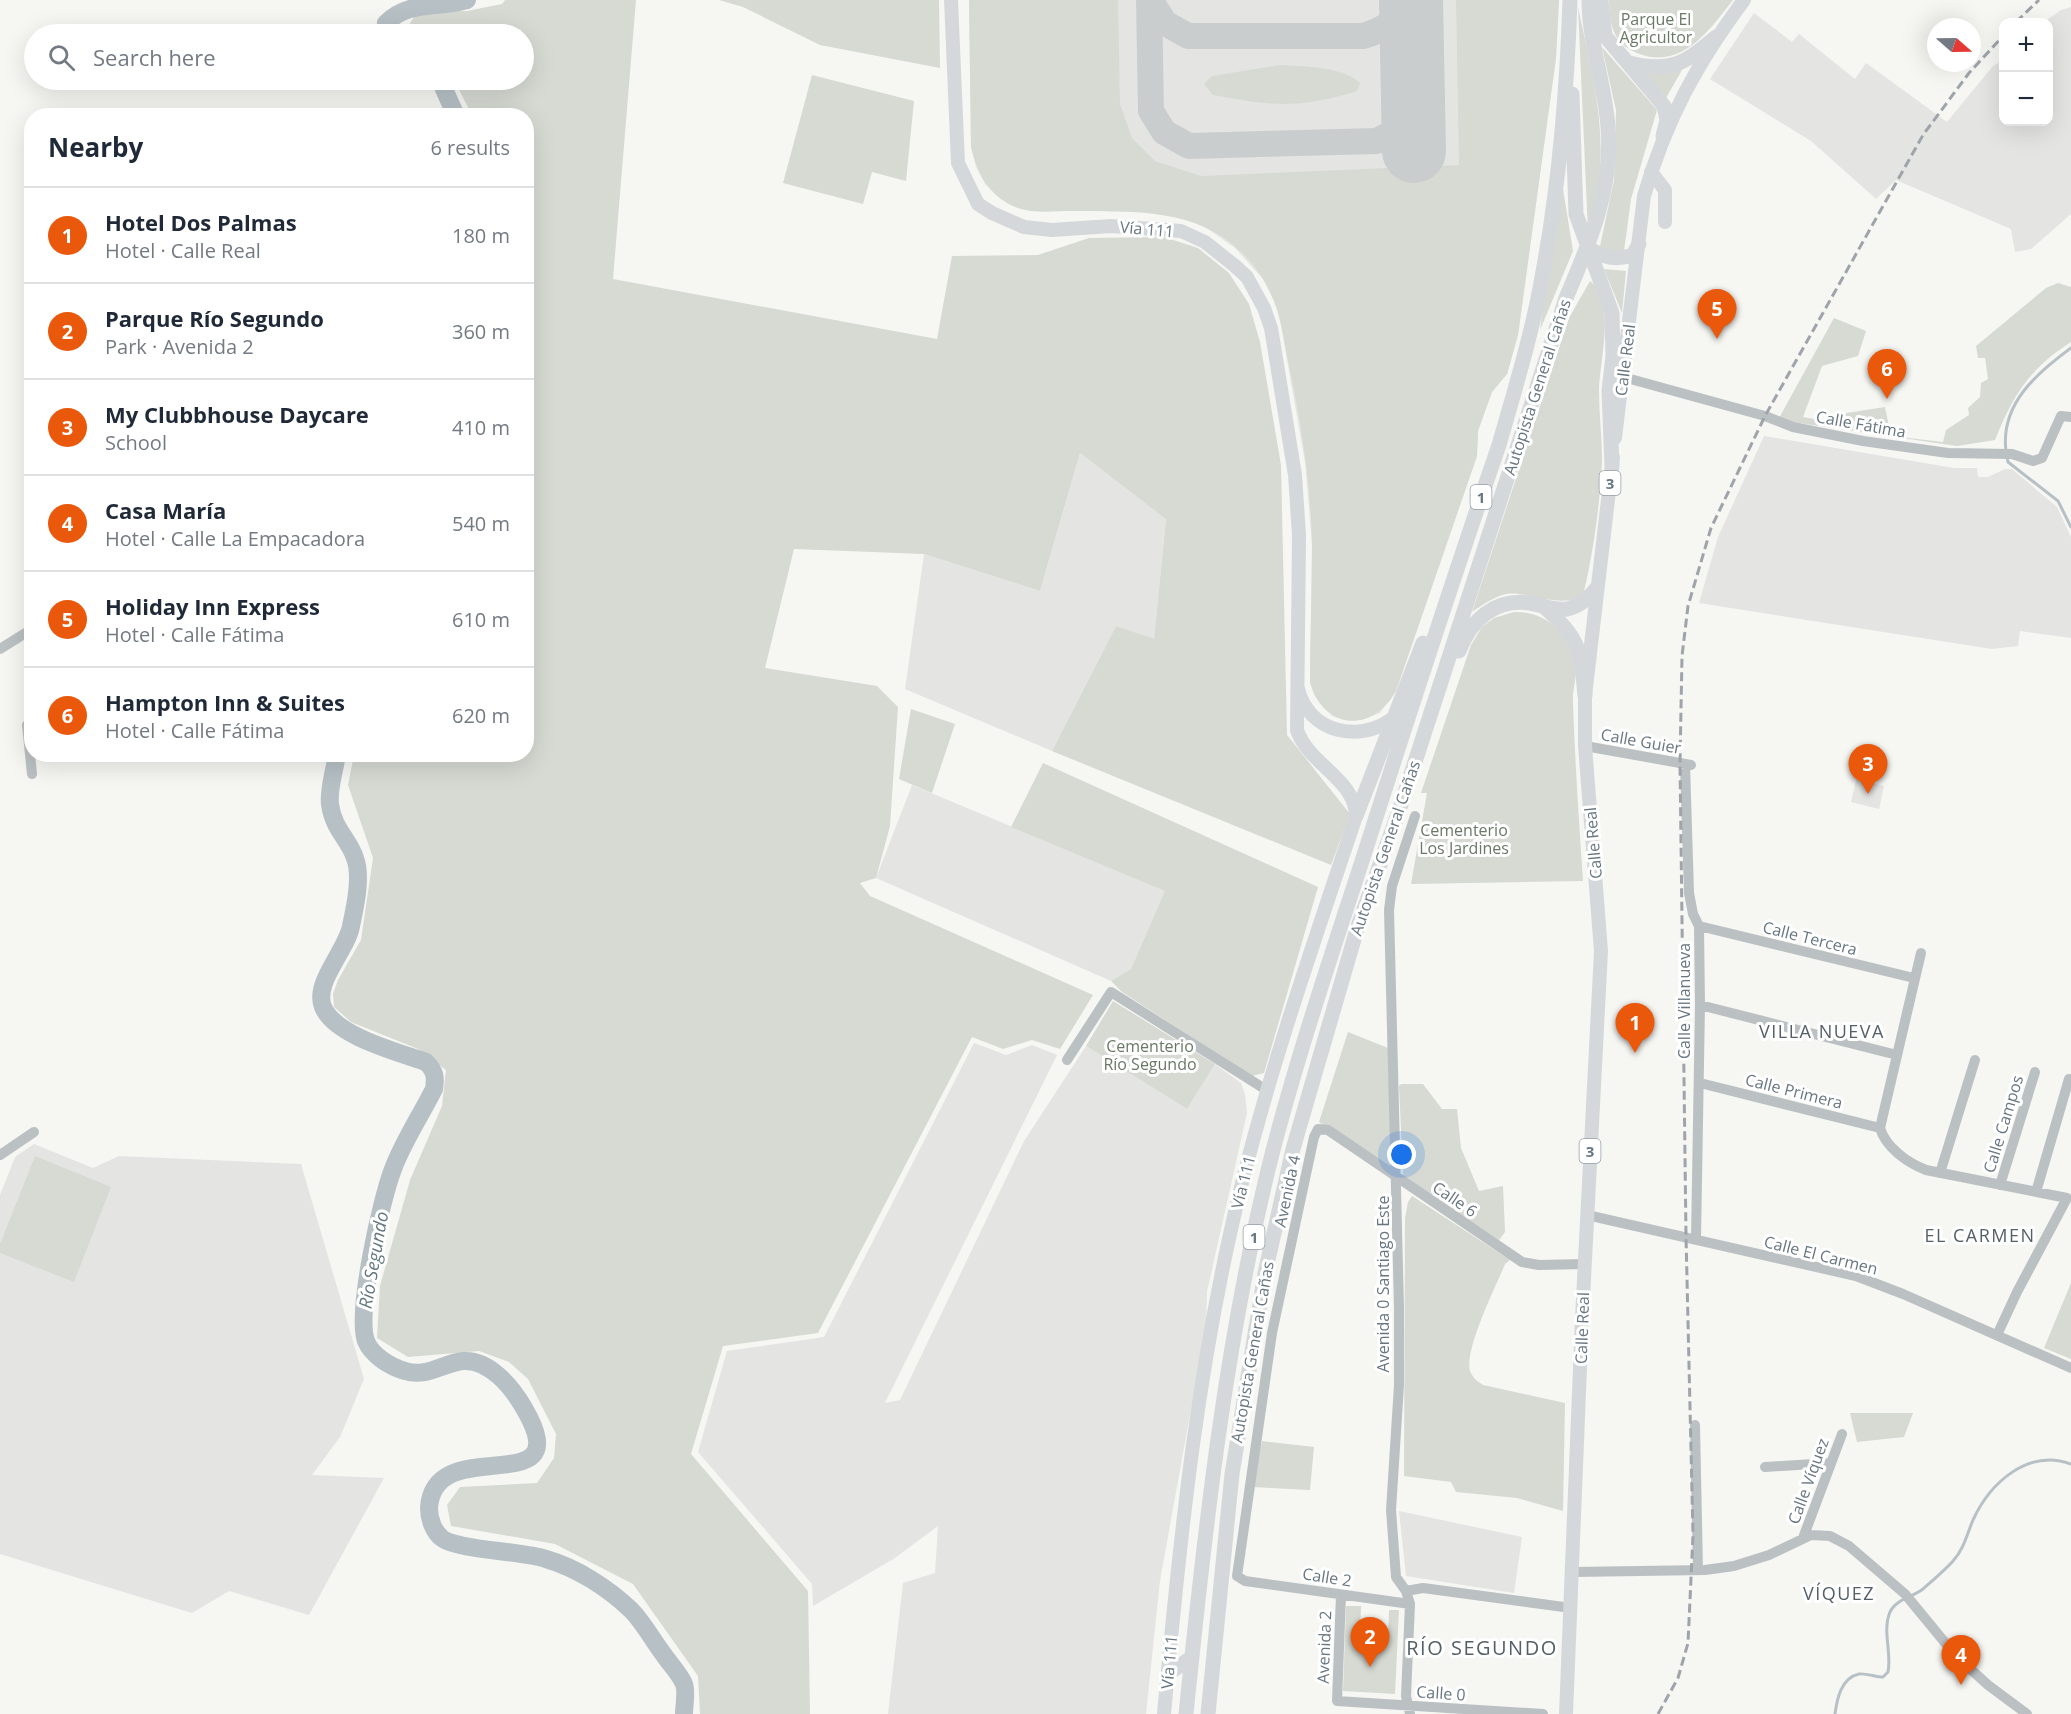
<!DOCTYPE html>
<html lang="en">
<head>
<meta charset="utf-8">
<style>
  :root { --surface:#fff; --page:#f2f2f3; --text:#1f2937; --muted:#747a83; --line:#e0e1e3; --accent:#ea580c }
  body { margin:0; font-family:"Open Sans",sans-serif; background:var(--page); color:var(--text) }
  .controls { position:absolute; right:18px; top:18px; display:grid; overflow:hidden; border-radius:12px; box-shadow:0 6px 24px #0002 }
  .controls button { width:54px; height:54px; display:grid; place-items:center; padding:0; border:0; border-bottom:2px solid var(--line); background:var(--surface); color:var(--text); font:30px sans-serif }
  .compass { position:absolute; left:1927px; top:18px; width:54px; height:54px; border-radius:50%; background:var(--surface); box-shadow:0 6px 24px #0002; rotate:110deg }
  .you { position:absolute; left:1402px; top:1155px; width:21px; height:21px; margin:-15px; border:4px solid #fff; border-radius:50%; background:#1a73e8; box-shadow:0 0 0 9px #1a73e833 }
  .badge { display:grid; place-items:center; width:39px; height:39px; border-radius:50%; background:var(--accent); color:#fff; font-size:20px; font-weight:700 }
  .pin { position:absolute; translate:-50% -50px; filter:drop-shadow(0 2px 3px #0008) }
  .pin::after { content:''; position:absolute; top:32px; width:21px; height:18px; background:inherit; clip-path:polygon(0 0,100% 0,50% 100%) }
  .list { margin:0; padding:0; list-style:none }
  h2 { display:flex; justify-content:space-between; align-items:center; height:78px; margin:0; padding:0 24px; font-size:26px }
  h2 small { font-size:20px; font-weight:400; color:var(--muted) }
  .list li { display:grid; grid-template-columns:39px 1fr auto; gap:18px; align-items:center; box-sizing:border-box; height:96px; padding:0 24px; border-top:2px solid var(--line) }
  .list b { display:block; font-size:22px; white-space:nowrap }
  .list p { margin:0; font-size:20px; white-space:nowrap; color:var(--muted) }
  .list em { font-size:20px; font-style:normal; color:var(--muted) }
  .icon { flex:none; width:33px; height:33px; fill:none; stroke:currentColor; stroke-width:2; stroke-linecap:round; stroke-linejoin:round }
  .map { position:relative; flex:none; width:2071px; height:1714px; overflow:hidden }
  .search { position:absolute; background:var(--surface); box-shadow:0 6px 24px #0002; left:24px; top:24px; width:510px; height:66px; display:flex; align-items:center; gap:15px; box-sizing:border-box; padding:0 21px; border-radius:33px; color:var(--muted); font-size:22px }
  .panel { position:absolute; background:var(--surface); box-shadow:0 6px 24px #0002; left:24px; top:108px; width:510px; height:654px; border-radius:24px }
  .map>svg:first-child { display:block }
</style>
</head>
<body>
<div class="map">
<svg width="2071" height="1714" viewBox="0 0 2071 1714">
  <rect width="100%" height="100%" fill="#f6f6f3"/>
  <path fill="#e4e5e3" d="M969 0H1559L1556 58 1518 335 1507 374 1492 392 1478 431 1477 456 1396 691 1380 713 1361 720H1347L1332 716 1314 695 1310 682 1312 544 1305 462 1278 309 1263 279 1235 248 1202 225 1185 219 1147 212 1026 210 1001 199 985 184 976 167 971 147Z
    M2071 7V214L2031 249 2015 252 2011 229 1896 180 1876 199 1811 141 1710 79 1754 13 1792 42 1799 34 1855 79 1866 63 1947 122 1992 67 2003 60 2004 122H2048V22H2044L2061 10Z
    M1764 436 1954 468H1977L1978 477H1988L2005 469H2012L2057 507 2071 537V638L2020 631 2018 646 1992 649 1699 603 1718 537Z
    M1080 453 1166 518 1154 640 1116 626 1052 751 905 689 924 554 1040 591Z
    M1856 780 1884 786 1879 809 1851 802Z
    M912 785 1166 891 1131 969 1111 981 876 878Z
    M974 1043 1006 1055 1032 1045 1057 1055 885 1403 900 1400 1024 1141 1086 1046 1187 1109 1215 1064 1241 1083 1245 1094 1247 1113 1207 1292 1206 1326 1160 1581 1146 1714H888L903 1583 935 1573 938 1526 895 1558 813 1606 812 1584 698 1452 727 1351 824 1337Z
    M34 1144 93 1168 119 1156 301 1164 364 1379 340 1437 312 1475 384 1478 309 1615 229 1591 192 1613 0 1554V1195L15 1157Z
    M1399 1511 1522 1537 1514 1593 1406 1576Z"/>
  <path fill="#d6dad3" d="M505 0H636L613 279 937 339 952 256 1038 255 1089 238 1164 237 1198 248 1229 273 1249 304 1260 342 1281 465 1287 735 1350 814 1331 865 1052 751 1116 626 1154 639 1166 519 1080 453 1040 591 924 554 794 549 765 668 877 686 898 707 890 826 876 878 860 883 870 896 1093 995 1060 1049 1032 1040 1003 1049 972 1037 818 1333 723 1346 691 1454 808 1591 810 1714H700L698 1676 633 1584 555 1544 451 1526 447 1505 460 1487 537 1483 554 1458 556 1434 528 1379 509 1362 479 1351 408 1357 377 1338 380 1286 410 1180 442 1106 446 1070 418 1049 351 1022 334 1007 333 994 338 980 361 940 373 858 348 785 354 755 526 754V583L530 570 526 553V116L472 115 454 80H524V34H416L410 23 419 10 467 11 502 4Z
    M719 0H939L940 68 820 45 743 7Z
    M969 0H1118L1120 104 1132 138 1155 161 1201 176 1459 165 1456 0H1559L1556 58 1518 335 1507 374 1492 392 1478 431 1477 456 1396 691C1372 734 1323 730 1310 682 1310 636 1312 591 1312 546 1311 484 1301 421 1288 361 1283 333 1279 304 1263 279 1218 208 1147 211 1073 211 1054 211 1033 214 1015 207 989 196 977 173 971 147Z
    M1609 0H1733C1709 31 1681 71 1637 53 1612 43 1610 24 1609 0Z
    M1578 7C1589 60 1604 114 1600 168 1599 190 1592 211 1588 232Z
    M1602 47 1657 110 1631 199 1624 251 1609 252 1600 246 1614 180 1616 110Z
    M1280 65C1302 66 1345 67 1360 83L1357 91C1300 109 1270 106 1213 95L1204 84 1212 76Z
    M1682 70 1666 98 1643 73 1664 74Z
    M812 75 914 101 906 181 872 172 863 204 783 183Z
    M1560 170 1573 251 1540 330Z
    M1604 269 1626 271 1622 313Z
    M1590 281C1617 300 1599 363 1599 391 1599 414 1602 437 1602 459 1601 497 1593 555 1584 591 1568 613 1529 590 1506 594 1494 597 1482 605 1472 612L1569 318Z
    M2058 283 2071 287V342C2029 369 2013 395 1995 440L1957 446 1778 420 1834 318 1866 331 1858 356 1822 366 1803 417 1841 424 1840 414 1885 407 1891 436 1943 442 1946 430 1969 415 1968 408 1980 397 1981 383 1988 379 1985 358H1978L1976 346 2046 288Z
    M1514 612C1544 611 1565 630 1575 658 1579 670 1572 689 1573 703 1575 762 1579 822 1583 881L1411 884 1427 793H1421L1471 645 1482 627 1494 618Z
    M911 709 955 724 932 793 899 779Z
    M1043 763 1318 887 1264 1073 1252 1076 1122 992 1111 981 1131 969 1165 891 1011 827Z
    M1113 1001 1215 1064 1187 1109 1086 1046Z
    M1348 1032 1388 1048 1391 1171 1319 1122Z
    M1401 1084H1423L1442 1109H1457L1461 1148 1479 1191 1503 1186 1505 1232 1499 1240 1405 1179 1403 1173 1399 1086Z
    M35 1156 111 1187 74 1282 0 1253V1244Z
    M1412 1196 1510 1260 1505 1264C1496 1286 1464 1350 1470 1371 1473 1378 1477 1381 1483 1385L1565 1403 1563 1511 1517 1498 1456 1492 1451 1482 1404 1476 1405 1218 1408 1202Z
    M2071 1283V1359L2044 1348Z
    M1850 1413H1913L1904 1437 1857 1442Z
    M1262 1441 1314 1447 1310 1490 1252 1487Z
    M1346 1606H1361L1360 1640 1388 1642 1389 1610H1399L1395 1694 1343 1691Z"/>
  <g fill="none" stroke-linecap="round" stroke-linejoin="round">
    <path stroke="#b7c1c5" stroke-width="3" d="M2006 451C2000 404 2037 373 2071 348
      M2007 457 2008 462 2058 501 2071 527
      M1835 1714C1837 1699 1841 1678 1859 1674 1866 1673 1876 1677 1883 1677L1888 1672C1892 1653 1882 1631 1890 1612 1896 1599 1913 1597 1923 1589 1932 1581 1945 1570 1953 1561 1964 1549 1967 1534 1973 1520 1990 1483 2028 1448 2071 1464"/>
    <path stroke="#b7c1c5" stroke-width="18" d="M392 34 386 23C409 0 436 9 467 0
      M440 80 456 116
      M337 754C335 769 328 790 330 804 333 829 349 839 355 858 362 877 355 907 351 926 347 950 313 983 323 1007 335 1036 398 1052 426 1062 435 1071 436 1077 434 1089 421 1115 403 1142 393 1169 381 1200 356 1313 366 1341 372 1356 391 1367 405 1371 427 1378 443 1363 463 1361 489 1359 512 1387 524 1408 581 1506 434 1429 429 1508 429 1518 433 1532 443 1539 459 1550 522 1551 546 1559 577 1568 608 1588 631 1610 644 1623 653 1641 664 1655 670 1664 680 1674 684 1684 687 1692 684 1705 684 1714"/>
    <path stroke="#cacdce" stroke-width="26" d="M1149 0 1151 111 1164 132 1189 146 1377 141 1392 133 1413 104
      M1150 0 1165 23 1188 36H1363C1384 30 1398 21 1407 0"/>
    <path stroke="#cacdce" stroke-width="64" d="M1411 0 1414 151"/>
    <path stroke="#bbc0c3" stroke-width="10" d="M1623 377 1765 416 1793 427 1863 441 1948 453 2012 454 2033 461 2042 458 2061 416 2071 417
      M0 649 32 629
      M32 720 27 725 32 774
      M1585 746 1691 765
      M1685 764 1689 893 1693 914 1699 926 1700 1005 1696 1239
      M1699 926 1914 978
      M1700 1005 1897 1055
      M1067 1060 1111 992 1268 1091
      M1700 1083 1880 1128
      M1880 1128C1886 1148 1908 1163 1926 1170L2067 1198 2017 1292 1997 1335
      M1880 1128 1921 953
      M0 1155 34 1132
      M1940 1173 1975 1060
      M2000 1185 2035 1072
      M2036 1192 2069 1079
      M1587 1215 1856 1276 1903 1294 2071 1368
      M1695 1425 1698 1570
      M1765 1467 1829 1463
      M1803 1538 1842 1434
      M1573 1572 1705 1570 1734 1566 1769 1555 1811 1535 1830 1536 1849 1546 1905 1594 1956 1656 1988 1685 2027 1714
      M1406 1591 1423 1588 1571 1608
      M1341 1595 1337 1701 1543 1714
      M1410 1604 1245 1581 1237 1576 1272 1333 1314 1137 1318 1129 1328 1130 1522 1262 1539 1265 1584 1264
      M1410 1714 1406 1696 1410 1604 1406 1591 1396 1577 1391 1510 1399 1385V1308L1389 910 1392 886 1415 816"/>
    <path stroke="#d5d8db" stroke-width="14" d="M951 0 958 163 978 204 992 213 1024 227 1052 230 1111 226 1181 231 1205 242 1235 266 1247 277 1264 308 1271 328 1295 475 1299 535 1297 730C1308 764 1355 779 1356 816 1316 936 1274 1056 1243 1179 1199 1354 1180 1534 1164 1714
      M1651 172 1665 190V222
      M1615 438 1644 196C1666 120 1697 63 1744 0
      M1298 689C1309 733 1359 743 1392 719
      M1566 1714 1582 1318 1601 951 1585 746V696L1613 457"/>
    <path stroke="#d5d8db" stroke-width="15" d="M1601 0 1605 36 1664 106 1667 120 1663 136
      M1629 63C1671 73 1684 64 1716 37
      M1572 94 1576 214 1612 313 1613 356 1609 391 1612 467
      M1588 248C1604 257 1615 261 1633 255L1639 244
      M1542 605C1579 638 1581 648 1585 696
      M1459 651C1471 620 1495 598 1530 603 1542 605 1554 611 1567 609 1580 606 1589 598 1597 588
      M1356 816 1423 643
      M1168 1674 1192 1657
      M1186 1714C1205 1527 1226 1337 1272 1154 1298 1054 1331 956 1363 858 1407 720 1452 582 1499 445 1515 389 1532 334 1542 277 1559 187 1567 92 1570 0
      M1208 1714 1232 1474 1265 1273 1293 1149 1357 929 1399 811 1566 298C1590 242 1613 189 1608 127 1605 84 1589 43 1589 0"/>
    <path stroke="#9ea4a9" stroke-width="3" stroke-dasharray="9 4.5" stroke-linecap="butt" d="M2016 22 2039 0
      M1658 1714 1678 1678 1688 1643 1693 1535 1686 1236 1680 763 1682 656 1688 606 1711 528 1765 416 1923 135 1969 73 2004 35"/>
  </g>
  <g text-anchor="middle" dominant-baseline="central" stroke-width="6" stroke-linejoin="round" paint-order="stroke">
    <g fill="#fff" stroke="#959fa7" stroke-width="1.5">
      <rect x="1599.5" y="471" width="21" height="24" rx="4.5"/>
      <rect x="1470.5" y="485" width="21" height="24" rx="4.5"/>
      <rect x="1579.5" y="1139" width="21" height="24" rx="4.5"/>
      <rect x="1243.5" y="1225" width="21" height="24" rx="4.5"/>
    </g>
    <g font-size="15" font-weight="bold" fill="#687681">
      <text x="1610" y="483">3</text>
      <text x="1481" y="497">1</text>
      <text x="1590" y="1151">3</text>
      <text x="1254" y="1237">1</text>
    </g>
    <g font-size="16" fill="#6a7966" stroke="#fff">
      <text x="1656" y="19">Parque El<tspan x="1656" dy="18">Agricultor</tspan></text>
      <text x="1464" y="830">Cementerio<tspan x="1464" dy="18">Los Jardines</tspan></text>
      <text x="1150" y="1046">Cementerio<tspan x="1150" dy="18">Río Segundo</tspan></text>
    </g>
    <g font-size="16" fill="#687681" stroke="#fff">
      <text transform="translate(1147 229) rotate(5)">Vía 111</text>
      <text transform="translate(1625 360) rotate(-83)">Calle Real</text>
      <text transform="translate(1537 387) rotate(-72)">Autopista General Cañas</text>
      <text transform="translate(1861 424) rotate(10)">Calle Fátima</text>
      <text transform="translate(1641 741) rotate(10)">Calle Guier</text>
      <text transform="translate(1593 843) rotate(-95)">Calle Real</text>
      <text transform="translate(1385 848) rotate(-71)">Autopista General Cañas</text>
      <text transform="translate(1810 938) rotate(14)">Calle Tercera</text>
      <text transform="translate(1684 1001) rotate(-90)">Calle Villanueva</text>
      <text transform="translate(1794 1091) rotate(14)">Calle Primera</text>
      <text transform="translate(2003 1124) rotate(-73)">Calle Campos</text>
      <text transform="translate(1243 1182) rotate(-76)">Vía 111</text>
      <text transform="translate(1287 1191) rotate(-78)">Avenida 4</text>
      <text transform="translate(1455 1199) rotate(34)">Calle 6</text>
      <text transform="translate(1821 1255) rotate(14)">Calle El Carmen</text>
      <text transform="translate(1383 1284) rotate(-90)">Avenida 0 Santiago Este</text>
      <text transform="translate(1582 1328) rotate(-88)">Calle Real</text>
      <text transform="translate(1252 1352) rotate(-80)">Autopista General Cañas</text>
      <text transform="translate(1808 1481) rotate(-70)">Calle Víquez</text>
      <text transform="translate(1327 1577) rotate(9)">Calle 2</text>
      <text transform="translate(1324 1647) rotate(-88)">Avenida 2</text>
      <text transform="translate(1169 1662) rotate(-85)">Vía 111</text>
      <text transform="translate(1441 1693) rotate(4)">Calle 0</text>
    </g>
    <g font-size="18" letter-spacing="1.5" fill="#555f67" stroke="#fff">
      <text x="1822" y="1031">VILLA NUEVA</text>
      <text x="1980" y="1235">EL CARMEN</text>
      <text x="1839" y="1593">VÍQUEZ</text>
    </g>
    <g font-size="18" font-style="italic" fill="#63777e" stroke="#fff">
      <text transform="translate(373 1260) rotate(-80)">Río Segundo</text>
    </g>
    <g font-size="20" letter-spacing="1.5" fill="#555f67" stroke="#fff">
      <text x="1482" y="1647">RÍO SEGUNDO</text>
    </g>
  </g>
</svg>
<div class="controls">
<button>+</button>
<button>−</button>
</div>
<svg class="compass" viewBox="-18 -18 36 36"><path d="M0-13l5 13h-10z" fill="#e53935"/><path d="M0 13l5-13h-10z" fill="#747a83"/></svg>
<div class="you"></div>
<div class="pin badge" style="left:1635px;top:1053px">1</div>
<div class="pin badge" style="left:1370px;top:1667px">2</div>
<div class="pin badge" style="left:1868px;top:794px">3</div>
<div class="pin badge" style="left:1961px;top:1685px">4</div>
<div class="pin badge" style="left:1717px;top:339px">5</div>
<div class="pin badge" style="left:1887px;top:399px">6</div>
<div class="search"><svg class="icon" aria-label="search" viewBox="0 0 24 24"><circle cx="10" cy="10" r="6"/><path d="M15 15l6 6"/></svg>Search here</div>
<section class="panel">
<h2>Nearby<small>6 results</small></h2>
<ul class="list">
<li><span class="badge">1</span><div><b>Hotel Dos Palmas</b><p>Hotel · Calle Real</p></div><em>180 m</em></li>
<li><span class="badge">2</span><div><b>Parque Río Segundo</b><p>Park · Avenida 2</p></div><em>360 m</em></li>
<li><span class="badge">3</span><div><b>My Clubbhouse Daycare</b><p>School</p></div><em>410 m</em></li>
<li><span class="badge">4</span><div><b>Casa María</b><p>Hotel · Calle La Empacadora</p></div><em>540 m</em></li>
<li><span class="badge">5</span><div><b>Holiday Inn Express</b><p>Hotel · Calle Fátima</p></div><em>610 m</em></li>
<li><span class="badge">6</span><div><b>Hampton Inn &amp; Suites</b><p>Hotel · Calle Fátima</p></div><em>620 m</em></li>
</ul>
</section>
</div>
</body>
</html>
